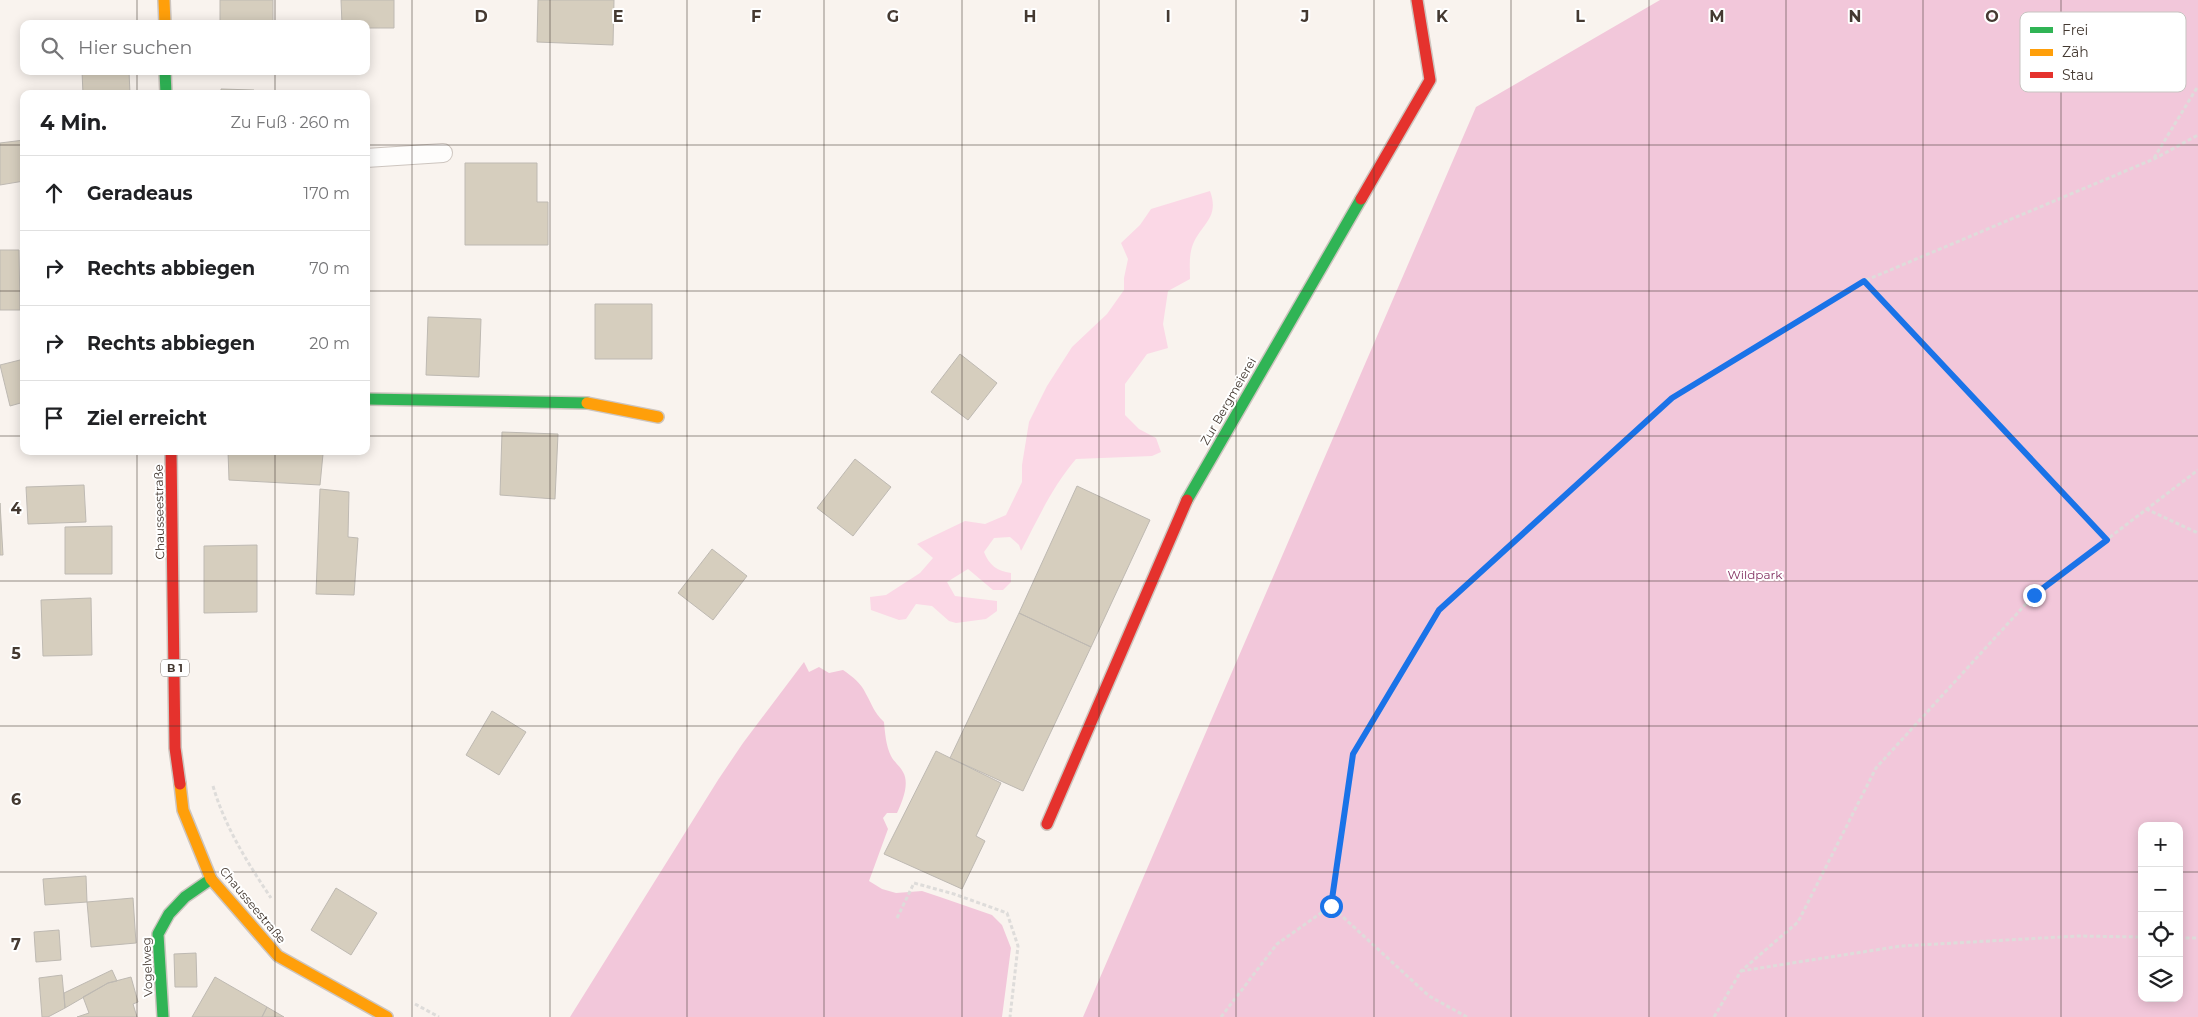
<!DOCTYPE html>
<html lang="de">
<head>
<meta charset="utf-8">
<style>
  :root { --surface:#fff; --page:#f6f6f6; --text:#202124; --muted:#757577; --line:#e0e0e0 }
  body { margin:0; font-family:Montserrat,sans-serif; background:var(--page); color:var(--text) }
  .controls { position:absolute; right:15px; bottom:15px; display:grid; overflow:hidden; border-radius:10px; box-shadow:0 2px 12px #0003 }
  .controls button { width:45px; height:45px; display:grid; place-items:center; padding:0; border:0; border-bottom:1px solid var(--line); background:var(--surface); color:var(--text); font:25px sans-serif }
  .stop { position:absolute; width:15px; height:15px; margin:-11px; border:4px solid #1a73e8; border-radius:50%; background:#fff }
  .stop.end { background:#1a73e8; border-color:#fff; box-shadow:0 1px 5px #0008 }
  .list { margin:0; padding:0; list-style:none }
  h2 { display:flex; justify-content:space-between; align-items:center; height:65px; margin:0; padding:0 20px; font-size:21px }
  h2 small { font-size:16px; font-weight:400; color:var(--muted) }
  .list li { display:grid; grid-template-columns:32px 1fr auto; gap:15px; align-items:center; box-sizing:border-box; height:75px; padding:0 20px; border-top:1px solid var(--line) }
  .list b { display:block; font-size:19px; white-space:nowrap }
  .list em { font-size:16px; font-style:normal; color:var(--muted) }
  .icon { flex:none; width:28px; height:28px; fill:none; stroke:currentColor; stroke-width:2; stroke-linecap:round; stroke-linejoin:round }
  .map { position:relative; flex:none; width:2198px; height:1017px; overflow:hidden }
  .search { position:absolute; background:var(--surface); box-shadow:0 2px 12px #0003; left:20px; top:20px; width:350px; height:55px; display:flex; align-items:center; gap:12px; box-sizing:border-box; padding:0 18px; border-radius:10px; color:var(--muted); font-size:19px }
  .panel { position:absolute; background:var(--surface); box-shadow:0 2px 12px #0003; left:20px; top:90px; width:350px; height:365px; border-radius:10px }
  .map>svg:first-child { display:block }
</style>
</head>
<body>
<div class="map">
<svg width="2198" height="1017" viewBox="0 0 2198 1017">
  <rect width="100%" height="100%" fill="#f9f3ee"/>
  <path fill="#fbd8e6" d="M1210 191C1221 221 1197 225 1191 251 1189 260 1190 270 1190 279L1168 291 1163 324 1168 348 1147 354 1125 384V415L1139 429 1156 438 1161 452 1152 456 1076 459C1052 487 1038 519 1021 551L1019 545 1010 537 994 538 984 552C989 565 997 571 1011 573V582L1003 590H993L968 569 947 582 955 596 997 601V611L986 619 956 623 949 621 932 606 916 604 906 619 899 620 871 610 870 597 886 595 920 573 933 558 917 544 965 521 985 524 1006 515 1022 482V465L1029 422 1047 386 1072 347 1107 314 1124 290V278L1128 259 1121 243 1140 225 1151 209Z"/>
  <path fill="#f2c7da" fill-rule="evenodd" d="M1660 0H2198V1017H1083L1476 107ZM2142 826H2179V998H2142Z
    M804 662 809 672 819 667 829 673 843 670C853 677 861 683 866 694 873 706 873 711 884 722 885 733 886 746 891 756 894 762 900 766 903 772 910 784 902 802 897 813H887L883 818 888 829 869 881 882 889 896 893 922 891 940 897 992 915 1002 925 1011 948 1002 1017H570L718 780 743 743Z"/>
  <path fill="#d6cebe" stroke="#beb9b2" d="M220 0H273V24H220Z
    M341 0H394V28H366V24H342Z
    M538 0H614L613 45 537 42Z
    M82 71H129L130 94H83Z
    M221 89 254 90V94H221Z
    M24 140V181L0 185V143Z
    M465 163H537V202H548V245H465Z
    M0 250H19L20 310H0Z
    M595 304H652V359H595Z
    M428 317 481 319 479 377 426 375Z
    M960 354 997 383 968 420 931 392Z
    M24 359V402L10 406 0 365Z
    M502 432 558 434 555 499 500 495Z
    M228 451H295L323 454 320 485 229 480Z
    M855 459 891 487 853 536 817 508Z
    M84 485 86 522 28 524 26 487Z
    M1077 486 1150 520 1091 647 1019 613Z
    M320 489 349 492 348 537 358 538 354 595 316 594Z
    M0 503 3 555H0Z
    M112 526V574H65V527Z
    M257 545V612L204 613V546Z
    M712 549 747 576 713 620 678 593Z
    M91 598 92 655 43 656 41 600Z
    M1019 613 1091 647 1023 791 950 758Z
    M492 711 526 732 499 775 466 755Z
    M936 751 1001 783 976 836 985 841 962 889 884 854Z
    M86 876 87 902 45 905 43 879Z
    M336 888 377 913 351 955 311 930Z
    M133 898 136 943 91 947 87 902Z
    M59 930 61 960 36 962 34 932Z
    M196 953 197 987H175L174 954Z
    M112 970 117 981 108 983 65 1008 64 993Z
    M62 975 65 1008 48 1017H42L39 978Z
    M131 977 138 1002 133 1004 137 1017H77L89 1013 83 997 108 983Z
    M215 977 267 1007 262 1017H192Z
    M267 1007 284 1017H262Z"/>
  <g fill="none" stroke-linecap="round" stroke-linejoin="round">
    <g stroke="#cdc5bf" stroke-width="20">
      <path id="lane" d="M366 158 443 153"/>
    </g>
    <g stroke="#cdc5bf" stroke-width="14">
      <path id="fast" d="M165 71 166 94
        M366 399 587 403
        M1187 500 1361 199
        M163 1017 158 934 169 914 185 897 211 879"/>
    </g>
    <g stroke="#cdc5bf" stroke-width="14">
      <path id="slow" d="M164 0 165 24
        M587 403 658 417
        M180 784 183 810 211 879 278 956 387 1017"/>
    </g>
    <g stroke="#cdc5bf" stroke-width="14">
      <path id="jam" d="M1361 199 1430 80 1417 0
        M171 451 175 748 180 784
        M1047 824 1187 500"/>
    </g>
    <path stroke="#dedcda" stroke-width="3" stroke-dasharray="4 2.5" stroke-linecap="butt" d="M2154 158 2198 86
      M1864 281 2107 540
      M2146 509 2198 533
      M213 786C225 827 247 862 271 898
      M897 918 914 883 954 894 1007 913 1018 946 1010 1017
      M2179 938H2198
      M1741 971 1901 946 2078 936 2142 937
      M415 1004 439 1017
      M1221 1017 1277 944 1331 906
      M1467 1017 1429 996 1331 906 1353 754 1439 609 1672 398 1864 281 2154 159 2198 135
      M1714 1017 1741 971 1798 922 1876 768 2034 595 2198 470"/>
    <use href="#lane" stroke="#fefdfc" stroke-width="18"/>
    <use href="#fast" stroke="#30b455" stroke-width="11"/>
    <use href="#slow" stroke="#ff9f0a" stroke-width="11"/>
    <use href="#jam" stroke="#e5322d" stroke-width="11"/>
  </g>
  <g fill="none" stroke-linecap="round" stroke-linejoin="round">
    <path stroke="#1a73e8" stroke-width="6" d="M1331 906 1353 754 1439 610 1672 398 1864 281 2107 540 2034 595"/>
  </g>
  <path fill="none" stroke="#443931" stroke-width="1" stroke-opacity="0.55" d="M137 0V24M275 0V24M412 0V1017M550 0V1017M687 0V1017M824 0V1017M962 0V1017M1099 0V1017M1236 0V1017M1374 0V1017M1511 0V1017M1649 0V1017M1786 0V1017M1923 0V1017M2061 0V1017M137 71V94M275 71V94M0 145H24M366 145H2198M0 291H24M366 291H2198M0 436H24M366 436H2198M137 451V1017M275 451V1017M0 581H2198M0 726H2198M0 872H2142M2179 872H2198"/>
  <g text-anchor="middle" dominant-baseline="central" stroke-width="4" stroke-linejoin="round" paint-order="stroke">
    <rect fill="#fff" stroke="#7c746f" stroke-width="1" x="161" y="659.5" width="28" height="17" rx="4"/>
    <g font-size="11" font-weight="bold" fill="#443931">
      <text x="175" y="668">B 1</text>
    </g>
    <g font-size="12" fill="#443931" stroke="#fff">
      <text transform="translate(1228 401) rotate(-60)">Zur Bergmeierei</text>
      <text transform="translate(159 512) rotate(-91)">Chausseestraße</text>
      <text transform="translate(253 905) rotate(50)">Chausseestraße</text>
      <text transform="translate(147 967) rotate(-92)">Vogelweg</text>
    </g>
    <g font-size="12" fill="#833061" stroke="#fff">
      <text x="1755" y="574">Wildpark</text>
    </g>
  </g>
  <rect x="2020" y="12" width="166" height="80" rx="8" fill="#fff" stroke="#c7c4c1" stroke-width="1"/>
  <rect x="2030" y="27" width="23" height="6" fill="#30b455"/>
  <rect x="2030" y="49" width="23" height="7" fill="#ff9f0a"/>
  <rect x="2030" y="72" width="23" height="6" fill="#e5322d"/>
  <g font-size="14" fill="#443931">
    <text x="2062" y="35">Frei</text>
    <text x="2062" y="57">Zäh</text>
    <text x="2062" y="80">Stau</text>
  </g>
  <g font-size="16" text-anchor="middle" font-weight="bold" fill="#443931" stroke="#fff" stroke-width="4" stroke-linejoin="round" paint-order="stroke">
    <text x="481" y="22">D</text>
    <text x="618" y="22">E</text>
    <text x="756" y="22">F</text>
    <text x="893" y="22">G</text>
    <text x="1030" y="22">H</text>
    <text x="1168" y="22">I</text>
    <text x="1305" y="22">J</text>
    <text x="1442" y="22">K</text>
    <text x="1580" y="22">L</text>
    <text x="1717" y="22">M</text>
    <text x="1855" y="22">N</text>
    <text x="1992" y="22">O</text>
    <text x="16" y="514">4</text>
    <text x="16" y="659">5</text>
    <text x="16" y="805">6</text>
    <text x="16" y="950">7</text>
  </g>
</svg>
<div class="controls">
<button>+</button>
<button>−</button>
<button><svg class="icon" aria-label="locate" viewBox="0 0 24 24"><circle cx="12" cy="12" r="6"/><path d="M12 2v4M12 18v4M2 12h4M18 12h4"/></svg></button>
<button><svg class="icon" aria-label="layers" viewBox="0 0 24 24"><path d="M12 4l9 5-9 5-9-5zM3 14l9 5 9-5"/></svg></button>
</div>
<div class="stop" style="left:1331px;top:906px"></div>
<div class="stop end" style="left:2034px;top:595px"></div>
<div class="search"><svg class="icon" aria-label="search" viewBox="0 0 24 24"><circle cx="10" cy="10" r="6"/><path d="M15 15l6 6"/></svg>Hier suchen</div>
<section class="panel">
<h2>4 Min.<small>Zu Fuß · 260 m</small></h2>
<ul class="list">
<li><svg class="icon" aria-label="ahead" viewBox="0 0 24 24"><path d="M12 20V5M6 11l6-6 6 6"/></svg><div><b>Geradeaus</b></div><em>170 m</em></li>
<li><svg class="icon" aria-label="right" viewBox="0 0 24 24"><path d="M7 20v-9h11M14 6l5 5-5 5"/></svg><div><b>Rechts abbiegen</b></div><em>70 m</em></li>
<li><svg class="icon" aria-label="right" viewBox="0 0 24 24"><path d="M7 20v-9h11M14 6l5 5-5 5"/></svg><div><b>Rechts abbiegen</b></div><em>20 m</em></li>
<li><svg class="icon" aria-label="arrive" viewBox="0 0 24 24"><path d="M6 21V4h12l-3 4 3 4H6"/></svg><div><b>Ziel erreicht</b></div></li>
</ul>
</section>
</div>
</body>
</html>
